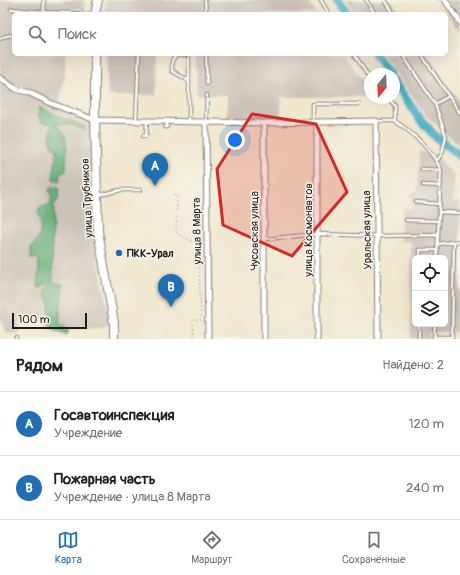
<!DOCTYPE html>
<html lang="ru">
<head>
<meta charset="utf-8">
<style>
  :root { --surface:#fff; --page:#f2f2f2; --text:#202124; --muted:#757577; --line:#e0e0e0; --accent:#1f6fb2 }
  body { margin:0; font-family:Pangolin,sans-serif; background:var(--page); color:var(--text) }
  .controls { position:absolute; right:12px; bottom:12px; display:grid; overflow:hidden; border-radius:6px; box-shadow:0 4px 16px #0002 }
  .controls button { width:36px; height:36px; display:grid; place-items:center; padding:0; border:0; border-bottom:1px solid var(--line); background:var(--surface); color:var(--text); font:20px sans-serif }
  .compass { position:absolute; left:364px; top:68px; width:36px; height:36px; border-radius:50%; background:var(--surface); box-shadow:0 4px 16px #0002; rotate:198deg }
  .scale { position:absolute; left:12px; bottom:10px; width:75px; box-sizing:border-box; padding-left:4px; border:2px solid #1c1c1c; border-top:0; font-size:11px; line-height:14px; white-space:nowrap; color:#1c1c1c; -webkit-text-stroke:3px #f7f3e8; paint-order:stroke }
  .you { position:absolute; left:235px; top:140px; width:14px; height:14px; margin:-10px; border:3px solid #fff; border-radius:50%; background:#1a73e8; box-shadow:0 0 0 6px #1a73e833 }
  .badge { display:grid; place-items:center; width:26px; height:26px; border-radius:50%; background:var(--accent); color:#fff; font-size:13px; font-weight:700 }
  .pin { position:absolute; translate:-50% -33px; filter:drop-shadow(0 1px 2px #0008) }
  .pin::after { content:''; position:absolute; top:21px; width:14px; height:12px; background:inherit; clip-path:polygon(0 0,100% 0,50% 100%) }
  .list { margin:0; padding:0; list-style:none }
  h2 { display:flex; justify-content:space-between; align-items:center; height:52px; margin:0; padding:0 16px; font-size:17px }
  h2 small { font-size:13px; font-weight:400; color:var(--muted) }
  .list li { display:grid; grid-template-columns:26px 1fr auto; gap:12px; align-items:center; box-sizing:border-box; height:64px; padding:0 16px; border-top:1px solid var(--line) }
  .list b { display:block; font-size:15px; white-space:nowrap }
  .list p { margin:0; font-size:13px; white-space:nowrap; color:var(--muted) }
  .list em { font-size:13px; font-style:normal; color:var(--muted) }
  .icon { flex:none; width:22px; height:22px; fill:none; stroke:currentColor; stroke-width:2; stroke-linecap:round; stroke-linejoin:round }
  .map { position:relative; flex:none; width:460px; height:339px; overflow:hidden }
  .search { position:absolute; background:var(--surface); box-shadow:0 4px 16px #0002; left:12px; right:12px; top:12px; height:44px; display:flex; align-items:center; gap:10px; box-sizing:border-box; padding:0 14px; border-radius:6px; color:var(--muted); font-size:15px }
  .sheet { height:180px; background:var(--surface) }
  nav { display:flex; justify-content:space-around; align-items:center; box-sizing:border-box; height:56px; border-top:1px solid var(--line); background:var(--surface); font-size:11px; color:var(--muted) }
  nav a { display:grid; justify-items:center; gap:2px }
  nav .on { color:var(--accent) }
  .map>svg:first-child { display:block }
</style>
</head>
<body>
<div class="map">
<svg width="460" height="339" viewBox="0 0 460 339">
  <rect width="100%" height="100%" fill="#f7f3e8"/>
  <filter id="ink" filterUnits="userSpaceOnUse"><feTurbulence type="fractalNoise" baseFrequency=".025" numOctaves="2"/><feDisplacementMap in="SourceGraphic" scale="8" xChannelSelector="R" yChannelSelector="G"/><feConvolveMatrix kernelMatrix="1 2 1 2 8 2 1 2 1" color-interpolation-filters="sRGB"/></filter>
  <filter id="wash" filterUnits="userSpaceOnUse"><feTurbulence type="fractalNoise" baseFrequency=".012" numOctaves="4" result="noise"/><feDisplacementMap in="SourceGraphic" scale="16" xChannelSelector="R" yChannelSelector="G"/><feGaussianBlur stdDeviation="0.9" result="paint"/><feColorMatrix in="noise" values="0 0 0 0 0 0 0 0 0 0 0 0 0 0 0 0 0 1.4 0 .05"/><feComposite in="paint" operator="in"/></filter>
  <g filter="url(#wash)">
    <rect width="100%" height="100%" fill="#f0e7ce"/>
    <path fill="#cbc2b8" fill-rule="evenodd" d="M0 0H83L85 9H72V14H14V54H65V76L58 107 90 121 93 234 110 321 104 328 49 330 48 321H19V333L8 334 0 321Z
      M106 0H310L311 5 317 14H104Z
      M345 0H391L401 14H355Z
      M439 0H460V31Z
      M106 54H157L156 95 108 96Z
      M196 54H343L362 81 364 97H281V118L227 119 228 95H197Z
      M383 54H427L460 103V146L426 116Z
      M419 152 435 154 454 176 453 202H460V332H429V338L411 339V242L400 241 402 208 412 209 411 193 417 191ZM415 258H445V324H415Z"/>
    <path fill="#67b17a" stroke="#42664b" d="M40 107 60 117 84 126V130L73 125 55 123C57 126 62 129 64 133 68 141 67 163 65 172L60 173 59 182 53 180 57 148 52 147V142H50L52 124 42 122 38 114Z
      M52 187H57L59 190 58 199 54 206 52 239 53 282 63 285 59 325 63 324 69 332 66 335 55 331 50 325 49 299 46 298V288L50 289V285L42 284V288L38 287 39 259 31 258V247C41 240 43 223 38 213L39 208 49 205 52 198 49 190Z"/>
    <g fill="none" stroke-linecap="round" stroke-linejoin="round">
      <path stroke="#49b0c8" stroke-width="9" d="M337 0 347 14
        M375 54 389 74
        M394 82 419 118 437 138 460 156"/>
    </g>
  </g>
  <g filter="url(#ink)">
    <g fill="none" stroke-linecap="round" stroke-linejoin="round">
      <g stroke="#868275" stroke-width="4.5">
        <path id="service" d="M205 0 206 14
          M321 0 329 14
          M366 0 375 14
          M385 0 394 14
          M11 9 44 12V0
          M44 14V12L94 14
          M0 39 6 36 14 35
          M176 54V56L172 60V71L186 79 189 82
          M206 54 207 84
          M354 54 370 79
          M402 54 435 104 446 136 442 154 437 160
          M421 54 460 113
          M176 56 183 55 189 56
          M435 104 449 96
          M136 121 139 54
          M189 121V54
          M376 121H395V106L390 100 384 98
          M395 121C413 133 431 149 441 170L437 258
          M206 122 207 95
          M313 122V104H359
          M165 127H167V122
          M143 136H146L147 121
          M422 169 441 170
          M423 185 440 186
          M99 195 121 190H141
          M416 202 439 204
          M439 212 460 213
          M406 220 439 221
          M265 239 318 234 377 236 438 235
          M438 244 460 241
          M420 258V250H437
          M434 337H452L454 242
          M16 338V339
          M419 339V324
          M434 339 435 324"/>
      </g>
      <g stroke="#868275" stroke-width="7">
        <path id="minor" d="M445 0 460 22
          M0 78 16 89 30 93 50 103 95 120 264 123 376 121 378 339
          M206 122 208 339
          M317 122V339
          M264 123V339"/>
      </g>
      <g stroke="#868275" stroke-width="10">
        <path id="primary" d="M95 14 98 0
          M95 54V120L98 231 114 323V339"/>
      </g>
      <path stroke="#868275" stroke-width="1" stroke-dasharray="1 3" stroke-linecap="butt" d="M438 0 460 33
        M174 195 177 197 176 233 198 244 201 320H193L194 339"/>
      <use href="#service" stroke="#fff" stroke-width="2.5"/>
      <use href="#minor" stroke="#fff" stroke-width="5"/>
      <use href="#primary" stroke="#fff" stroke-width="8"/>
    </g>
  </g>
  <path fill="#d62828" fill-opacity="0.2" stroke="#d62828" stroke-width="3" stroke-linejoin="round" d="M252 114 316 124 347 192 292 256 223 225 217 169Z"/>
  <circle fill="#1f6fb2" stroke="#f7f3e8" stroke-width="1.5" cx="119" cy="253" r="4"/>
  <g text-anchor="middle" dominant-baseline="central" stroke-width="3" stroke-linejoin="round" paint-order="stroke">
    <g font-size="11" fill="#1c1c1c" stroke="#f7f3e8">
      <text transform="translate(87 198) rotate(-93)">улица Трубников</text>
      <text transform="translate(308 230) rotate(-90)">улица Космонавтов</text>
      <text transform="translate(367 230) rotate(-91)">Уральская улица</text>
      <text transform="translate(197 231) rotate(-91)">улица 8 Марта</text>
      <text transform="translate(254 231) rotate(-90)">Чусовская улица</text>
    </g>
    <g font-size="11" font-weight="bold" fill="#1c1c1c" stroke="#f7f3e8" text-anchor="start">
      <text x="127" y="253">ПКК-Урал</text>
    </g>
  </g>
</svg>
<div class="controls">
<button><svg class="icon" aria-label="locate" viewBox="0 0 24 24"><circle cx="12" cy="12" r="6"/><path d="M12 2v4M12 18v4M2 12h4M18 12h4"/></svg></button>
<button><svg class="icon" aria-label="layers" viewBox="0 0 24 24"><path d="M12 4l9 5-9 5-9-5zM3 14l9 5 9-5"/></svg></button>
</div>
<svg class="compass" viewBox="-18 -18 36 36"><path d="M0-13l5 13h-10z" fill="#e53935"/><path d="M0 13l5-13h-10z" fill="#757577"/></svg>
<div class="scale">100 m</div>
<div class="you"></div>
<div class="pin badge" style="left:155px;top:186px">A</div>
<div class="pin badge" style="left:171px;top:307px">B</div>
<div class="search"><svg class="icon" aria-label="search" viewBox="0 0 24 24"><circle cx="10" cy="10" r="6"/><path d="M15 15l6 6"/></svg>Поиск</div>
</div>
<section class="sheet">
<h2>Рядом<small>Найдено: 2</small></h2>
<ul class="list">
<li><span class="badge">A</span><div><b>Госавтоинспекция</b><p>Учреждение</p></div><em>120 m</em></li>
<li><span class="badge">B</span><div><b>Пожарная часть</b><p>Учреждение · улица 8 Марта</p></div><em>240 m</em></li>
</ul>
</section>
<nav>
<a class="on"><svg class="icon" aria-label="map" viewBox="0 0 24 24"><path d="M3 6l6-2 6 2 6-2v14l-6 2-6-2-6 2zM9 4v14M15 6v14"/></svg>Карта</a>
<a><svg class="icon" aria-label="directions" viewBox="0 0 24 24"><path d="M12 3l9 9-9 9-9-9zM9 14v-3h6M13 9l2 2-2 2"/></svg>Маршрут</a>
<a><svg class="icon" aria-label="saved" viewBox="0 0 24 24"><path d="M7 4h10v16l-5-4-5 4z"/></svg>Сохранённые</a>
</nav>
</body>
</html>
